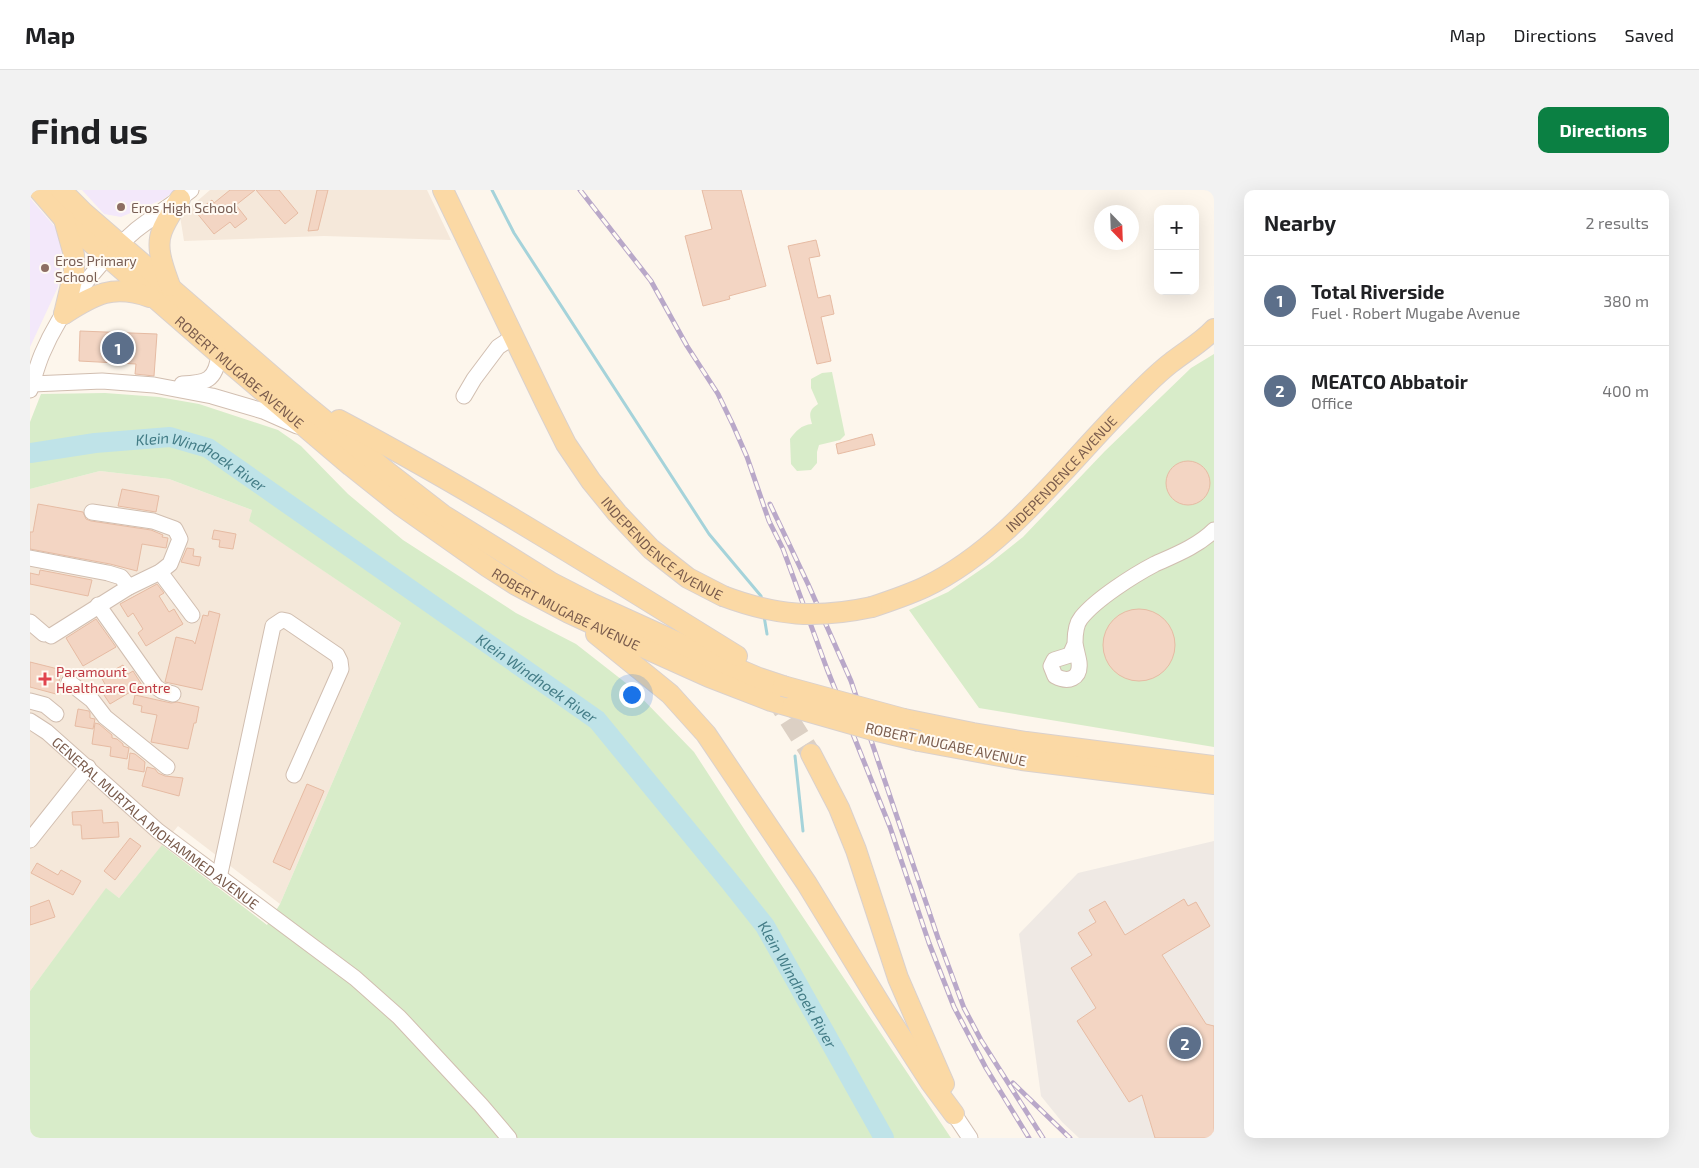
<!DOCTYPE html>
<html lang="en">
<head>
<meta charset="utf-8">
<style>
  :root { --surface:#fff; --page:#f2f2f2; --text:#202124; --muted:#757577; --line:#e0e0e0; --accent:#0b8043 }
  body { margin:0; font-family:"Exo 2",sans-serif; background:var(--page); color:var(--text) }
  .controls { position:absolute; right:15px; top:15px; display:grid; overflow:hidden; border-radius:10px; box-shadow:0 5px 20px #0002 }
  .controls button { width:45px; height:45px; display:grid; place-items:center; padding:0; border:0; border-bottom:1px solid var(--line); background:var(--surface); color:var(--text); font:25px sans-serif }
  .compass { position:absolute; left:1064px; top:15px; width:45px; height:45px; border-radius:50%; background:var(--surface); box-shadow:0 5px 20px #0002; rotate:157deg }
  .you { position:absolute; left:601px; top:504px; width:18px; height:18px; margin:-12px; border:4px solid #fff; border-radius:50%; background:#1a73e8; box-shadow:0 0 0 8px #1a73e833 }
  .badge { display:grid; place-items:center; width:32px; height:32px; border-radius:50%; background:var(--accent); color:#fff; font-size:16px; font-weight:700 }
  .pin { position:absolute; translate:-50% -50%; border:2px solid #fff; box-shadow:0 1px 5px #0006 }
  .list { margin:0; padding:0; list-style:none }
  h2 { display:flex; justify-content:space-between; align-items:center; height:65px; margin:0; padding:0 20px; font-size:21px }
  h2 small { font-size:16px; font-weight:400; color:var(--muted) }
  .list li { display:grid; grid-template-columns:32px 1fr auto; gap:15px; align-items:center; box-sizing:border-box; height:90px; padding:0 20px; border-top:1px solid var(--line) }
  .list b { display:block; font-size:19px; white-space:nowrap }
  .list p { margin:0; font-size:16px; white-space:nowrap; color:var(--muted) }
  .list em { font-size:16px; font-style:normal; color:var(--muted) }
  .map { position:relative; flex:none; width:1184px; height:948px; overflow:hidden; border-radius:10px }
  header { display:flex; align-items:center; gap:30px; box-sizing:border-box; height:70px; padding:0 25px; background:var(--surface); border-bottom:1px solid var(--line) }
  header strong { font-size:24px }
  nav { display:flex; gap:28px; margin-inline-start:auto; font-size:18px }
  .intro { display:flex; align-items:center; justify-content:space-between; box-sizing:border-box; height:120px; padding:0 30px }
  h1 { margin:0; font-size:35px }
  .button { padding:12px 22px; border-radius:10px; background:var(--accent); color:#fff; font-size:18px; font-weight:700 }
  main { display:flex; gap:30px; padding:0 30px }
  aside { flex:1; background:var(--surface); border-radius:10px; box-shadow:0 5px 20px #0002 }
  .map>svg:first-child { display:block }
</style>
</head>
<body>
<header>
<strong>Map</strong>
<nav><a>Map</a><a>Directions</a><a>Saved</a></nav>
</header>
<div class="intro"><h1>Find us</h1><a class="button">Directions</a></div>
<main>
<div class="map">
<svg width="1184" height="948" viewBox="0 0 1184 948">
  <rect width="100%" height="100%" fill="#fdf6ec"/>
  <path fill="#f5e8da" d="M180 0H397L421 50 294 46 154 51 150 26Z
    M70 281 139 289 222 320 220 331 371 433 250 714 148 636 89 708 76 699 0 801V299Z"/>
  <path fill="#efe9e4" d="M1184 651V948H1049L1032 932 1011 906 989 744 1048 683Z"/>
  <path fill="#f3e8fa" d="M52 0H145L134 9 91 27 74 24Z
    M0 8 26 38 32 59 28 97 0 157Z"/>
  <path fill="#d8ecc9" d="M1184 164V557L949 518 879 420 918 402 959 374 993 347 1075 261 1161 178Z
    M802 182 815 245 810 250 789 255 787 262V273L781 280 767 281 761 274 760 249C766 241 771 235 782 234 779 224 779 220 788 214L781 198V189L792 183Z
    M75 203 129 207 169 214 248 240 271 256 318 304 373 350 486 423 546 454 601 497 664 562 718 645 921 948H0V801L76 698 89 708 132 655 237 735 250 714 371 433 219 331 222 320 139 289 70 281 0 299V232L11 204Z"/>
  <g fill="none" stroke-linecap="round" stroke-linejoin="round">
    <path stroke="#a5d3da" stroke-width="3" d="M462 0 484 43 679 344 731 406 732 410
      M734 426 737 444
      M765 566 773 641"/>
    <path stroke="#bfe3e8" stroke-width="20" id="s1" d="M0 263 65 253 140 247 178 258 567 530 700 692 735 736 854 948"/>
  </g>
  <path fill="#f3d5c3" stroke="#e6bba3" d="M200 0H225L206 15 217 29 205 38 200 32 184 44 166 22 182 10 184 13Z
    M226 0H249L268 23 255 34Z
    M287 0H298L288 40 278 41Z
    M672 0H711L736 96 699 106 700 109 673 116 655 46 682 39Z
    M786 50 790 66 779 68 788 108 800 105 804 124 791 127 801 171 787 174 758 56Z
    M50 141 127 144 124 186 105 184 106 174 49 171Z
    M842 244 845 255 808 264 806 254Z
    M1136 293a22 22 0 1 1 44 0a22 22 0 1 1-44 0Z
    M92 299 129 306 126 322 88 316Z
    M8 314 53 322 56 329 61 331 121 340 133 345 132 347 138 348 136 358 112 354 107 381 80 374 0 359V342H3Z
    M184 340 206 344 203 359 189 357 190 350 182 349Z
    M157 358 164 359 163 366 171 367 169 376 151 372Z
    M10 380 62 390 58 406 0 394V383L9 385Z
    M127 394 134 403 129 406 139 422 144 419 153 434 116 456 108 443 113 439 103 423 98 427 90 414Z
    M1073 455a36 36 0 1 1 72 0a36 36 0 1 1-72 0Z
    M179 421 190 424 172 500 135 492 146 447 163 451 165 454 173 425 178 426Z
    M66 429 86 457 53 476 36 448Z
    M0 472 32 480 26 504 0 497Z
    M93 475 98 484 103 481 112 495 80 514 70 499 76 496 71 487Z
    M105 505 141 513 147 512 169 517 166 533H164L158 559 121 552 127 525 111 522 112 516 103 514Z
    M48 519 59 521 60 523V528L65 529 63 539 45 536Z
    M65 533 69 534 82 545V548L87 549 93 554V556L99 558 97 569 80 566 81 557 62 554Z
    M100 563 105 564 115 572 114 582 98 579Z
    M117 577 125 579 128 583 135 586 153 588 149 606 112 596Z
    M277 594 294 601 260 680 243 672Z
    M72 620 73 633 88 632 89 647 52 649 51 635H43L42 622Z
    M100 648 111 656 85 690 74 681Z
    M7 673 28 685 31 680 51 691 43 705 1 683Z
    M1154 709 1158 716 1166 712 1180 736 1132 765 1176 834 1184 836V948H1125L1112 905 1099 912 1047 831 1066 818 1041 778 1062 765 1048 743 1066 732 1059 720 1075 711 1095 745Z
    M19 710 25 727 0 735V717Z"/>
  <g fill="none" stroke-linecap="round" stroke-linejoin="round">
    <path stroke="#dcd0c4" stroke-width="20" stroke-dasharray="20 10" stroke-linecap="butt" d="M743 504 781 564"/>
    <g stroke="#d1beb0" stroke-width="17">
      <g id="minor">
        <path d="M2 194 72 191 124 195 182 206 233 221 267 236"/>
        <path d="M152 194C176 193 186 191 189 164"/>
        <path d="M0 200C4 188 7 176 12 164 31 119 68 72 106 40 124 26 143 14 161 0"/>
        <path d="M434 206 444 189 468 157 483 147"/>
        <path d="M0 368 78 383 91 387 99 397"/>
        <path d="M130 382 162 425"/>
        <path d="M68 415 126 497 132 501 143 504"/>
        <path d="M0 432 14 444"/>
        <path d="M21 446 99 397 130 382 140 374 150 349 145 339 123 331 62 322"/>
        <path d="M1045 454 1040 465 1024 470 1021 476 1025 486C1038 493 1051 489 1049 472 1048 466 1046 460 1045 453 1045 446 1046 434 1051 428 1066 409 1104 385 1125 374 1145 365 1168 356 1184 340"/>
        <path d="M39 492 62 510 75 527 137 577"/>
        <path d="M0 511 15 515 26 524"/>
        <path id="s2" d="M0 531 17 542 128 641 325 788 369 827 451 915 479 948"/>
        <path d="M0 650 58 577"/>
        <path d="M189 688 243 436 252 430 257 431 307 465 310 471 311 479 264 585"/>
        <path d="M924 924 940 948"/>
      </g>
    </g>
    <g stroke="#dad1cd" stroke-width="22">
      <g id="major">
        <path id="s3" d="M9 0 34 29 189 164 321 276 370 315 458 377 486 395 539 423 619 460 679 487 741 511 762 517"/>
        <path d="M31 0 53 22 271 211 360 284 413 325 522 393 561 413 682 468 729 488 753 496"/>
        <path id="s4" d="M413 0 516 214 536 254 561 291 587 323 621 359 658 388 693 406"/>
        <path d="M140 96C134 79 125 58 132 41 136 30 144 19 150 9"/>
        <path d="M34 124C65 104 83 94 120 107"/>
        <path d="M34 124 44 82V65L34 29"/>
        <path d="M309 230C445 302 576 385 707 466"/>
        <path id="s5" d="M842 417C860 411 878 405 895 397 976 358 1035 276 1098 213 1112 199 1126 184 1142 172 1156 161 1172 152 1184 139"/>
        <path d="M566 444 640 504 676 544 777 694 852 817 901 893 924 924"/>
        <path d="M874 529 943 543 996 552 1184 576"/>
        <path d="M889 551 992 570 1184 594"/>
        <path d="M781 564 809 618 826 660 868 788 914 894"/>
      </g>
    </g>
    <use href="#minor" stroke="#fff" stroke-width="15"/>
    <use href="#major" stroke="#fbd9a5" stroke-width="20"/>
    <g stroke="#b9a8c9" stroke-width="5">
      <path id="rail" d="M550 0 621 91 657 156 688 204 703 235 717 267 739 331 753 359 797 479 860 637 899 753 924 817 956 878 999 948
        M740 314 778 394 821 491 908 748 934 818 951 850 1013 948
        M983 893 1040 948"/>
    </g>
    <use href="#rail" stroke="#fffaf3" stroke-width="3" stroke-dasharray="9" stroke-linecap="butt"/>
    <g stroke="#dad1cd" stroke-width="22" stroke-linecap="butt">
      <path id="major-bridge" d="M693 406C746 426 786 429 842 417
        M753 496 874 529
        M762 517 839 539 889 551"/>
    </g>
    <use href="#major-bridge" stroke="#fbd9a5" stroke-width="20"/>
  </g>
  <g fill="#8d6e63" stroke="#fffaf3" stroke-width="2">
    <circle cx="91" cy="17" r="5"/>
    <circle cx="15" cy="78" r="5"/>
  </g>
  <path fill="#e0444e" stroke="#fffaf3" stroke-width="2" d="M12.5 481.5h5v5h5v5h-5v5h-5v-5h-5v-5h5z"/>
  <g text-anchor="middle" dominant-baseline="central" stroke-width="4" stroke-linejoin="round" paint-order="stroke">
    <g font-size="14" fill="#785e54" stroke="#fffaf3" text-anchor="start">
      <text x="101" y="17">Eros High School</text>
      <text x="25" y="70">Eros Primary<tspan x="25" dy="16">School</tspan></text>
    </g>
    <g font-size="14" fill="#7a5c4d" stroke="#fffaf3">
      <text stroke="none"><textPath href="#s3" startOffset="271">ROBERT MUGABE AVENUE</textPath></text>
      <text stroke="none"><textPath href="#s5" startOffset="235">INDEPENDENCE AVENUE</textPath></text>
      <text stroke="none"><textPath href="#s4" startOffset="426">INDEPENDENCE AVENUE</textPath></text>
      <text stroke="none"><textPath href="#s3" startOffset="676">ROBERT MUGABE AVENUE</textPath></text>
      <text transform="translate(916 554) rotate(12)">ROBERT MUGABE AVENUE</text>
      <text stroke="none"><textPath href="#s2" startOffset="162">GENERAL MURTALA MOHAMMED AVENUE</textPath></text>
    </g>
    <g font-size="14" fill="#be3a42" stroke="#fffaf3" text-anchor="start">
      <text x="26" y="481">Paramount<tspan x="26" dy="16">Healthcare Centre</tspan></text>
    </g>
    <g font-size="15" font-style="italic" fill="#437c86" stroke="#fffaf3">
      <text stroke="none"><textPath href="#s1" startOffset="178">Klein Windhoek River</textPath></text>
      <text stroke="none"><textPath href="#s1" startOffset="582">Klein Windhoek River</textPath></text>
      <text stroke="none"><textPath href="#s1" startOffset="988">Klein Windhoek River</textPath></text>
    </g>
  </g>
</svg>
<div class="controls">
<button>+</button>
<button>−</button>
</div>
<svg class="compass" viewBox="-18 -18 36 36"><path d="M0-13l5 13h-10z" fill="#e53935"/><path d="M0 13l5-13h-10z" fill="#757577"/></svg>
<div class="you"></div>
<div class="pin badge" style="left:88px;top:158px;background:#5c6f8a">1</div>
<div class="pin badge" style="left:1155px;top:853px;background:#5c6f8a">2</div>
</div>
<aside>
<h2>Nearby<small>2 results</small></h2>
<ul class="list">
<li><span class="badge" style="background:#5c6f8a">1</span><div><b>Total Riverside</b><p>Fuel · Robert Mugabe Avenue</p></div><em>380 m</em></li>
<li><span class="badge" style="background:#5c6f8a">2</span><div><b>MEATCO Abbatoir</b><p>Office</p></div><em>400 m</em></li>
</ul>
</aside>
</main>
</body>
</html>
